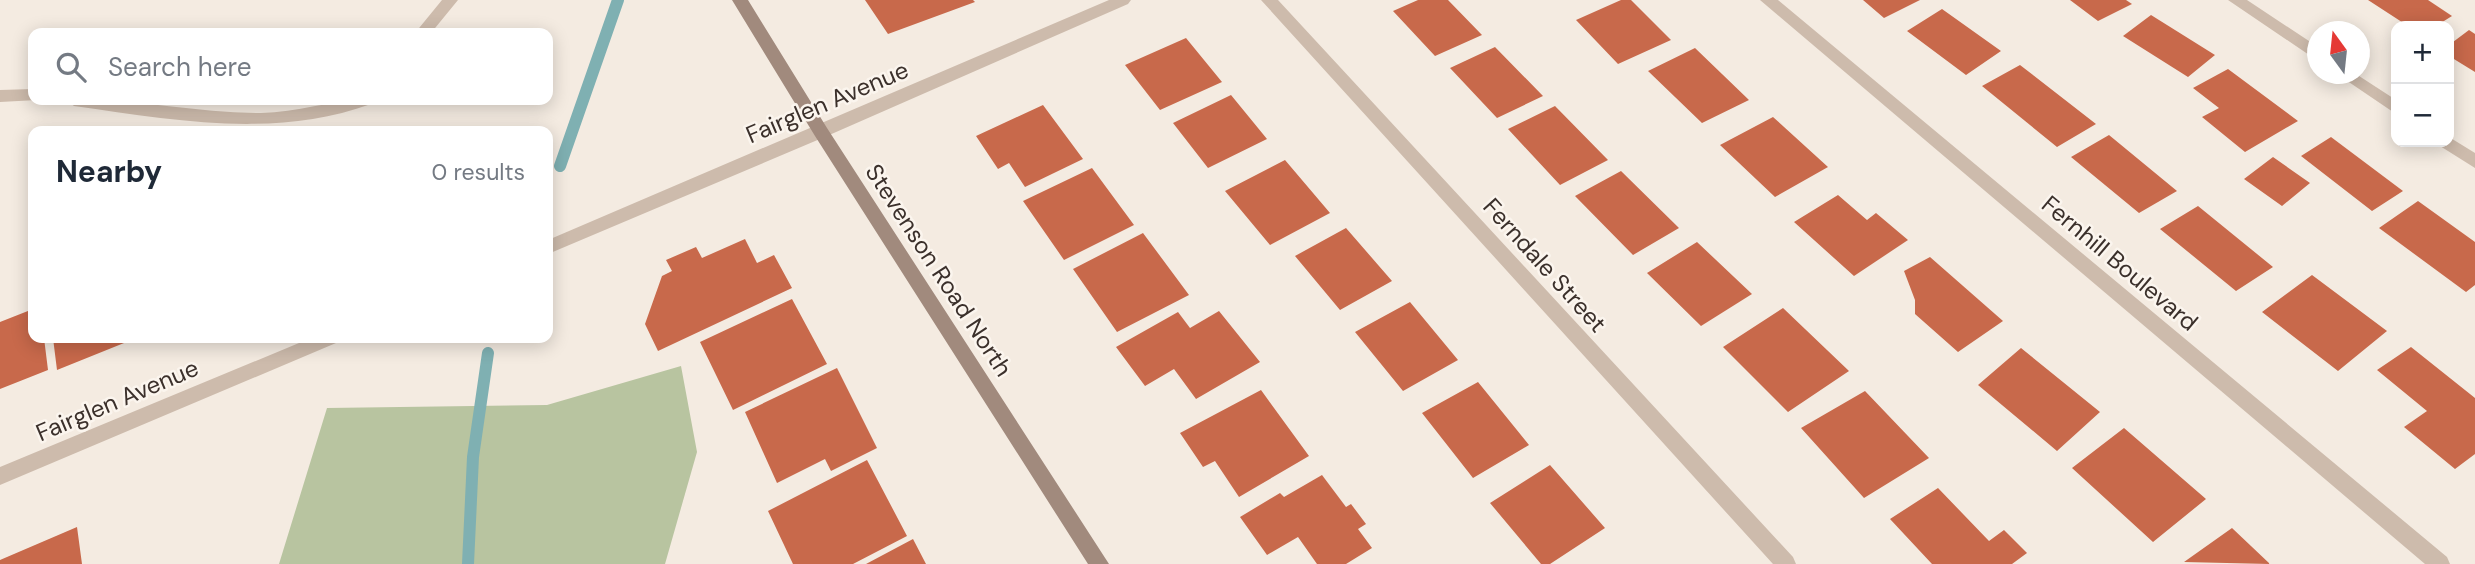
<!DOCTYPE html>
<html lang="en">
<head>
<meta charset="utf-8">
<style>
  :root { --surface:#fff; --page:#f6f6f7; --text:#1f2937; --muted:#747a83; --line:#e0e1e3 }
  body { margin:0; font-family:"DM Sans",sans-serif; background:var(--page); color:var(--text) }
  .controls { position:absolute; right:21px; top:21px; display:grid; overflow:hidden; border-radius:14px; box-shadow:0 4px 18px #0003 }
  .controls button { width:63px; height:63px; display:grid; place-items:center; padding:0; border:0; border-bottom:2px solid var(--line); background:var(--surface); color:var(--text); font:35px sans-serif }
  .compass { position:absolute; left:2307px; top:21px; width:63px; height:63px; border-radius:50%; background:var(--surface); box-shadow:0 4px 18px #0003; rotate:345deg }
  .list { margin:0; padding:0; list-style:none }
  h2 { display:flex; justify-content:space-between; align-items:center; height:91px; margin:0; padding:0 28px; font-size:30px }
  h2 small { font-size:23px; font-weight:400; color:var(--muted) }
  .icon { flex:none; width:38px; height:38px; fill:none; stroke:currentColor; stroke-width:2; stroke-linecap:round; stroke-linejoin:round }
  .map { position:relative; flex:none; width:2475px; height:564px; overflow:hidden }
  .search { position:absolute; background:var(--surface); box-shadow:0 4px 18px #0003; left:28px; top:28px; width:525px; height:77px; display:flex; align-items:center; gap:18px; box-sizing:border-box; padding:0 24px; border-radius:14px; color:var(--muted); font-size:26px }
  .panel { position:absolute; background:var(--surface); box-shadow:0 4px 18px #0003; left:28px; top:126px; width:525px; height:217px; border-radius:14px }
  .map>svg:first-child { display:block }
</style>
</head>
<body>
<div class="map">
<svg width="2475" height="564" viewBox="0 0 2475 564">
  <rect width="100%" height="100%" fill="#f4ebe1"/>
  <path fill="#b8c4a0" d="M681 366 697 452 665 564H279L327 408 547 405Z"/>
  <g fill="none" stroke-linecap="round" stroke-linejoin="round">
    <path stroke="#7fb0b2" stroke-width="12" d="M560 166 618 0
      M468 564 473 457 488 353"/>
  </g>
  <path fill="#c8694b" d="M865 0H973L975 2 888 34Z
    M1418 0H1448L1482 35 1435 56 1393 11Z
    M1621 0H1631L1671 40 1618 64 1576 20Z
    M1863 0H1920L1884 18Z
    M2070 0H2126L2132 4 2098 21Z
    M2368 0H2428L2452 16 2436 26H2408Z
    M1942 9 2001 51 1966 75 1907 31Z
    M2151 15 2215 55 2188 77 2123 36Z
    M2469 30 2475 34V72L2449 56V45Z
    M1186 38 1222 82 1160 110 1125 65Z
    M1495 47 1543 96 1497 118 1450 68Z
    M1695 48 1749 100 1702 123 1648 71Z
    M2020 65 2096 124 2057 147 1982 86Z
    M2228 69 2298 121 2245 152 2202 117 2219 108 2193 88Z
    M1231 95 1267 139 1208 168 1173 123Z
    M1043 105 1083 159 1025 187 1009 163 998 169 976 136Z
    M1555 106 1608 160 1560 185 1508 129Z
    M1773 117 1828 167 1775 197 1720 145Z
    M2109 135 2177 191 2139 213 2071 157Z
    M2331 137 2403 191 2372 211 2301 156Z
    M2273 157 2310 183 2282 206 2244 179Z
    M1285 160 1330 213 1270 245 1225 191Z
    M1092 168 1134 225 1064 260 1023 201Z
    M1621 171 1679 228 1633 255 1575 196Z
    M1838 195 1867 220 1876 213 1908 240 1854 276 1794 222Z
    M2418 201 2475 242V285L2466 292 2379 228Z
    M2198 206 2273 267 2236 291 2160 229Z
    M1346 228 1392 281 1340 310 1295 256Z
    M1143 233 1189 295 1117 332 1073 269Z
    M745 239 757 263 774 255 792 288 658 351 645 324 662 276 672 271 666 260 696 247 702 258Z
    M1697 242 1752 294 1701 326 1647 273Z
    M1930 257 2003 321 1958 352 1915 314V300L1904 271Z
    M2312 275 2387 331 2338 371 2262 312Z
    M792 299 827 364 733 410 700 342Z
    M1410 302 1458 360 1403 391 1355 332Z
    M1783 308 1849 371 1788 412 1723 347Z
    M33 309V338H44L48 370 0 389V322Z
    M1219 311 1260 362 1196 399 1174 369 1145 386 1116 347 1178 312 1190 328Z
    M53 338H129V341L57 370Z
    M2411 347 2475 398V454L2455 469 2404 427 2427 411 2377 370Z
    M2021 348 2100 412 2057 451 1978 385Z
    M837 368 877 448 831 471 825 459 777 483 745 412Z
    M1478 382 1529 445 1473 478 1422 413Z
    M1261 390 1309 456 1239 497 1215 461 1203 467 1180 433Z
    M1865 391 1929 458 1864 498 1801 428Z
    M2124 428 2206 499 2153 542 2072 468Z
    M867 460 907 536 853 564H793L768 511Z
    M1550 465 1605 528 1550 564H1541L1490 503Z
    M1322 475 1346 507 1351 504 1366 524 1358 529 1372 548 1346 564H1317L1298 537 1267 555 1240 517 1280 493 1284 497Z
    M1938 488 1989 541 2004 530 2027 553 2012 564H1932L1890 519Z
    M77 527 82 564H0V560Z
    M2232 528 2270 564 2184 562Z
    M913 539 926 564H866Z"/>
  <g fill="none" stroke-linecap="round" stroke-linejoin="round">
    <path fill="#cdbbac" fill-rule="evenodd" d="M442 0H458L431 33H415Z
      M33 89V100H37L0 102V90Z
      M66 100C131 97 195 113 261 113 299 113 336 98 373 100L371 104C274 139 173 120 74 106Z"/>
    <path fill="#cdbbac" fill-rule="evenodd" d="M1109 0H1131L1128 4 827 136 548 254V240Z
      M1261 0H1278L1793 557 1796 564H1773Z
      M1760 0H1778L2447 557 2450 564H2425Z
      M2228 0H2247L2318 47V61Z
      M2337 74H2356L2396 100V114Z
      M2449 137 2475 153V168L2440 146 2438 142H2449Z
      M311 338H339L336 343 0 485V467Z"/>
    <path fill="#a18a7d" fill-rule="evenodd" d="M732 0H748L827 128 1109 564H1088L815 136Z"/>
  </g>
  <g text-anchor="middle" dominant-baseline="central" stroke-width="5" stroke-linejoin="round" paint-order="stroke">
    <g font-size="24" fill="#3b302b" stroke="#fbf5ee">
      <text transform="translate(827 102) rotate(-23)">Fairglen Avenue</text>
      <text transform="translate(2120 263) rotate(40)">Fernhill Boulevard</text>
      <text transform="translate(1545 265) rotate(48)">Ferndale Street</text>
      <text transform="translate(939 270) rotate(57)">Stevenson Road North</text>
      <text transform="translate(117 400) rotate(-23)">Fairglen Avenue</text>
    </g>
  </g>
</svg>
<div class="controls">
<button>+</button>
<button>−</button>
</div>
<svg class="compass" viewBox="-18 -18 36 36"><path d="M0-13l5 13h-10z" fill="#e53935"/><path d="M0 13l5-13h-10z" fill="#747a83"/></svg>
<div class="search"><svg class="icon" aria-label="search" viewBox="0 0 24 24"><circle cx="10" cy="10" r="6"/><path d="M15 15l6 6"/></svg>Search here</div>
<section class="panel">
<h2>Nearby<small>0 results</small></h2>
<ul class="list">
</ul>
</section>
</div>
</body>
</html>
